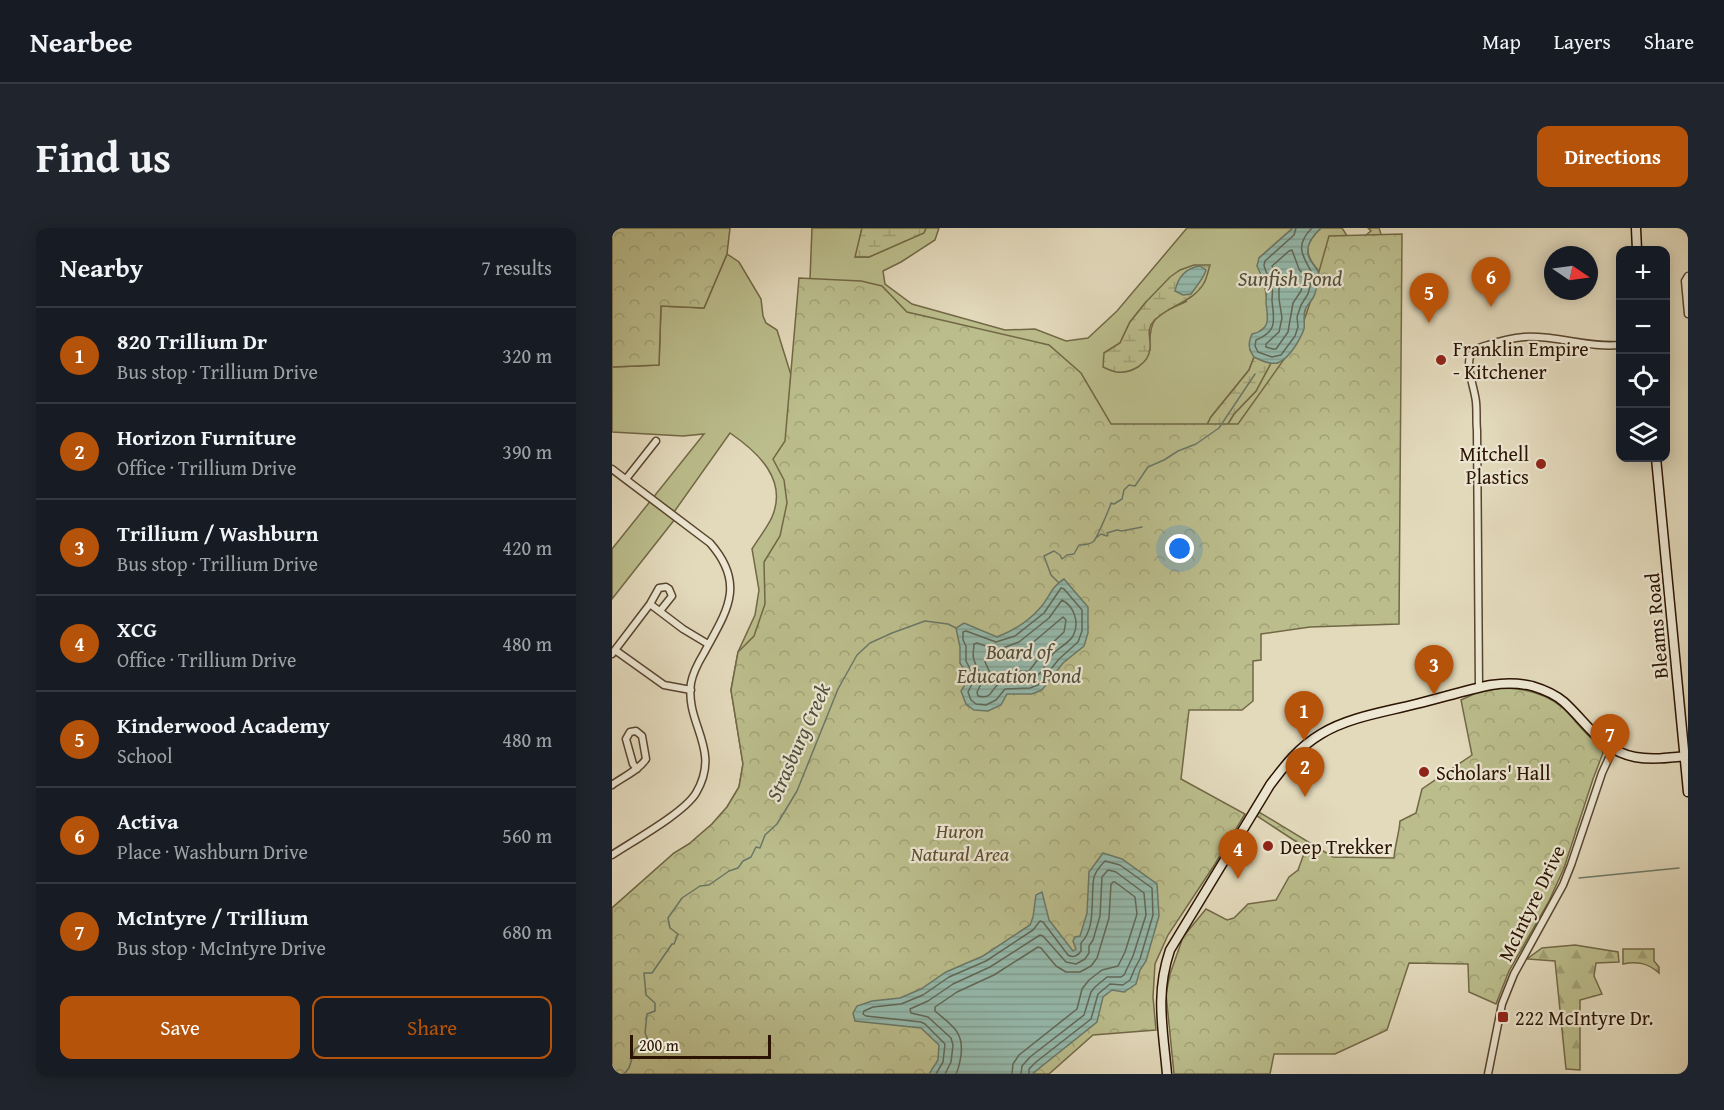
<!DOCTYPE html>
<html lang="en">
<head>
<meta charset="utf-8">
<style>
  :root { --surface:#171b24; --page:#20242c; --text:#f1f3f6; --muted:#9ea1a6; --line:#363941; --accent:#b45309 }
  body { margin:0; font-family:"Gentium Book Plus",serif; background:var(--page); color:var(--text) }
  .controls { position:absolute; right:18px; top:18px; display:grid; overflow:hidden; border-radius:12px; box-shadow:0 3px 15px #0003 }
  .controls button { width:54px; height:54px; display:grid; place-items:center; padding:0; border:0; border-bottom:2px solid var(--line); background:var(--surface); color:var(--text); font:30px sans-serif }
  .compass { position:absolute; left:932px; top:18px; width:54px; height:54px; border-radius:50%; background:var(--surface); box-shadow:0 3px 15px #0003; rotate:103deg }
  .scale { position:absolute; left:18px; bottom:15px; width:141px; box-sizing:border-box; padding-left:6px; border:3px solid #2a1300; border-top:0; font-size:16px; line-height:21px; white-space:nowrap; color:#2a1300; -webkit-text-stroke:4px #ede7d3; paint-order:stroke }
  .you { position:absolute; left:568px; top:321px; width:21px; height:21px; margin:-15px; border:4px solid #fff; border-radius:50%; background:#1a73e8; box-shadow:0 0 0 9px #1a73e833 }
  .badge { display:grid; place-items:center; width:39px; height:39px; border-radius:50%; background:var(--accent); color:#fff; font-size:20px; font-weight:700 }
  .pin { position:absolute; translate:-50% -50px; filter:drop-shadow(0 2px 3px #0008) }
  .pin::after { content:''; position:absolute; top:32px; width:21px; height:18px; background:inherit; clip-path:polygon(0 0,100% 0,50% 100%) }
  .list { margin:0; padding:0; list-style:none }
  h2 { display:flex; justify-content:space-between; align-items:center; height:78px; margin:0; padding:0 24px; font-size:26px }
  h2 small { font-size:20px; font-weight:400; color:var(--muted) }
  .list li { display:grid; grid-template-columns:39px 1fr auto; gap:18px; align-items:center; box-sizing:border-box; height:96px; padding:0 24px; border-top:2px solid var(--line) }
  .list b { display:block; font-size:22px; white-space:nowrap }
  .list p { margin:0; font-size:20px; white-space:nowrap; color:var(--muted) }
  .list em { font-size:20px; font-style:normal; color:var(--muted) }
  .actions { display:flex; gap:12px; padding:18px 24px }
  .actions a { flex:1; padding:14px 0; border:2px solid var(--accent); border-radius:12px; text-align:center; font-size:21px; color:var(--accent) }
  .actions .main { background:var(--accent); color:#fff }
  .icon { flex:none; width:33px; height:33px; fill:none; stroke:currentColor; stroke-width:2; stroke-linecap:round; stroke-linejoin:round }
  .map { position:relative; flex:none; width:1076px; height:846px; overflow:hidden; border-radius:12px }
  header { display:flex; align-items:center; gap:36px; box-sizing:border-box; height:84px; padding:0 30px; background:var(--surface); border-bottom:2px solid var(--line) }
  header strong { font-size:28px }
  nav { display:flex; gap:33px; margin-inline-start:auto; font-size:21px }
  .intro { display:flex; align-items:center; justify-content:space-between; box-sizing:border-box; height:144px; padding:0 36px }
  h1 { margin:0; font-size:42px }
  .button { padding:15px 27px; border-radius:12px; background:var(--accent); color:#fff; font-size:21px; font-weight:700 }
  main { display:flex; gap:36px; padding:0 36px }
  aside { flex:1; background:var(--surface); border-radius:12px; box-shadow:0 3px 15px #0003 }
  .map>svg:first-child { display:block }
</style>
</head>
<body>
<header>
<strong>Nearbee</strong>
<nav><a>Map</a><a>Layers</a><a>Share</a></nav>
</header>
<div class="intro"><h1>Find us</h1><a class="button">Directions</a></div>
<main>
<aside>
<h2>Nearby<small>7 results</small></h2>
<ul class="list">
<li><span class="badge">1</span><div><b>820 Trillium Dr</b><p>Bus stop · Trillium Drive</p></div><em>320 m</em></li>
<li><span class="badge">2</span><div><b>Horizon Furniture</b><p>Office · Trillium Drive</p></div><em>390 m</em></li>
<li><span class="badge">3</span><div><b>Trillium / Washburn</b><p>Bus stop · Trillium Drive</p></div><em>420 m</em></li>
<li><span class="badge">4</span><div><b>XCG</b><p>Office · Trillium Drive</p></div><em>480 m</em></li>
<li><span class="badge">5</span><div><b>Kinderwood Academy</b><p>School</p></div><em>480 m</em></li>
<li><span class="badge">6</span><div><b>Activa</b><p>Place · Washburn Drive</p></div><em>560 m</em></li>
<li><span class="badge">7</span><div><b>McIntyre / Trillium</b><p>Bus stop · McIntyre Drive</p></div><em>680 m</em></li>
</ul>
<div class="actions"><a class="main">Save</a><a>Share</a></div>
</aside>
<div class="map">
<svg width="1076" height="846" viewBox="0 0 1076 846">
  <defs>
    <pattern id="forest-firs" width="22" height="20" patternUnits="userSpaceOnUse" patternTransform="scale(1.5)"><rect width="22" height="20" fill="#bbbd8c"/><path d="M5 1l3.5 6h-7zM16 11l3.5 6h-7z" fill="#a1a277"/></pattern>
    <pattern id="wetland-marsh" width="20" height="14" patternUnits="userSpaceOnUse" patternTransform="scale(1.5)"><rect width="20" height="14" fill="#bbbd8c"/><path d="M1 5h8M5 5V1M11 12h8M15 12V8" fill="none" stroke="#a1a277"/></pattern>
    <pattern id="park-crowns" width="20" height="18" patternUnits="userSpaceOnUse" patternTransform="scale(1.5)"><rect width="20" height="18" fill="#bbbd8c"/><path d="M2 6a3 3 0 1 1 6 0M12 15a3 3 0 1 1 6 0" fill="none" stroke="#a1a277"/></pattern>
    <pattern id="water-rules" width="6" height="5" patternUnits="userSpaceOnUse" patternTransform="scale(1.5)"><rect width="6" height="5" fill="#95bbae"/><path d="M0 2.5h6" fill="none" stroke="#81a094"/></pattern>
  </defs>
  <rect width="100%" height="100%" fill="#e3dabc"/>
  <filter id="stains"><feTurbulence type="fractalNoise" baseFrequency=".00333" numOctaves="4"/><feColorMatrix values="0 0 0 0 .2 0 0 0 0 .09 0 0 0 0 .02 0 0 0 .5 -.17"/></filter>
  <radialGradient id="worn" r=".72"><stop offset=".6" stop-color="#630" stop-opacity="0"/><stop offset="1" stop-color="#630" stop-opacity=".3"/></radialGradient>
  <path fill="#bbbd8c" stroke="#726846" stroke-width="1.5" fill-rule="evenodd" d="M200 0H250L244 29H257L311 5 314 0H327L323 12 289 34 271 43 273 56 300 76 393 102 423 101 454 113 476 110 505 83 575 0H681L647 30C649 41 660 87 656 95 654 100 649 101 646 105 642 110 640 117 638 122L642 129 637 142 599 189 588 210 464 207 273 82 198 51ZM575 73C546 87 536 87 538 122L492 125 508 115 518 94 534 74Z
    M709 0H730L741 17 759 3 756 0H767L769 6 763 28 641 211 614 199 622 186 644 163 659 135H666L692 99 691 90 694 78 702 69 706 42C691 25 693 15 709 0Z
    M115 26 127 34 149 71 151 88 154 95 165 102 179 147 174 213 338 216 175 540 0 680 62 625 77 616 100 596 115 579 127 559 131 536 119 462 126 424 143 387 147 362 140 321C146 311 155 300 160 289 176 252 146 224 118 205L62 284 63 291 0 371V321L92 206 71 208 0 204V139L47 137 49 78 92 80Z"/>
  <path fill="url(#forest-firs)" stroke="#726846" stroke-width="1.5" d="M963 717 1006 724 1007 734 984 735 982 748 990 766 968 772V842L954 841 943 733 915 731 930 720Z
    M1011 721H1042V733L1047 739V745C1036 735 1025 733 1011 736Z"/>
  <path fill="url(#wetland-marsh)" stroke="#726846" stroke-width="1.5" d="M250 0H314L312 5 257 29H243Z
    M582 37H598C596 43 595 50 592 55 581 75 555 77 541 94 534 101 539 111 538 120 537 136 519 146 504 144 500 143 495 141 491 139L492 125 508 115 518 94 534 74 558 49 568 42Z
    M642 129 659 135 644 163 622 186 614 199 588 210 599 189 637 142Z"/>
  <path fill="url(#park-crowns)" stroke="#726846" stroke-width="1.5" d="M0 0H118L115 26 92 80 49 78 47 137 0 139Z
    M790 6 787 396 698 399 649 406V432L641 433V473L630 482H577L569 551 633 586 603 636 556 707 543 736 541 769 544 802 481 807 437 846H0V680L62 625 77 616 100 596 115 579 127 559 131 536 119 462 126 424 142 408 153 376 152 334 168 308 175 275 172 252 161 231 173 213 187 50 249 53 270 58 295 84 437 117 469 145 499 196H626L685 113 699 72 717 8Z
    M889 460C911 460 934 465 951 480 959 487 965 496 973 504 979 511 988 516 991 525L981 551 952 640 937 673 897 743 884 776 857 764 856 736 797 735 775 802 723 826H662L658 846H562L554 766 558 746 571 709 594 681 615 692 622 690 636 676 664 672 677 649 686 642 694 620 645 588 647 584 721 629 782 630C783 617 787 606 788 593L804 585 810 561 860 527 849 472 866 464Z"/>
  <path fill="url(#water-rules)" stroke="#6a7868" stroke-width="1.5" d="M681 0H709C698 10 690 23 701 36 704 40 707 43 707 48 706 54 704 65 701 70 698 75 695 77 693 82 691 89 693 94 692 101 690 107 687 112 684 117 671 137 663 140 642 129 636 120 636 115 640 106 659 102 656 90 654 75 654 70 655 65 654 61 653 53 648 45 645 38L647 30Z
    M588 38 594 42C591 52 584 58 579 66L571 67 563 63C566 49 573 40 588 38Z
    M452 351 476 379V405L472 418 451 435 430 462 420 466H395L389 477 376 483 362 482 354 476 349 463 357 450 348 435V419L344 400 352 395 385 409C400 403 417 393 428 380 438 369 438 360 452 351Z
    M491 625 510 631 545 656 547 688 534 733 528 742 524 756 512 764 500 762 491 769 485 794 420 846H317L326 832 327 817 309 800 243 793 241 785 245 778 260 773 288 770 309 761 334 744 371 728 418 697 421 689 424 667 430 664 437 692 461 723 464 721 461 713 463 709 468 708 475 685 477 644Z"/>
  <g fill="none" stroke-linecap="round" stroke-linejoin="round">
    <path stroke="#606757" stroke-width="1.5" d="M684 0 682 7 653 33 652 37C653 44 659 51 660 59 661 64 660 69 660 73 662 92 666 103 644 112L643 118 646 124 660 129 669 127 683 108 686 99 685 89 689 77 696 66 701 47C692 29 681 19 700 0
      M680 22 687 41 693 49 689 63 681 75 676 104 664 121H661L654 119V116L667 104 670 90 667 71V56L660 38 677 23Z
      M449 360 452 361 470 382V403L466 414 447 431 426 457 418 460 393 461 384 472 374 477 364 476 359 472 356 464 363 450 354 433V418L351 412V404L354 403 384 414 403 408 432 385Z
      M450 372C462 378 468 395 461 408 456 416 446 420 440 427 434 435 429 448 419 452 409 456 397 449 388 455 378 461 381 472 366 468L365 464C376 444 366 448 362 432 360 427 362 421 362 416L365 415 385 422 407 414 437 390Z
      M451 389 454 392 452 404 434 421 417 443 393 444 382 448 379 447 373 434 374 430H390L412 422Z
      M324 846 331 834 333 816 313 796 309 794 254 788 251 786 252 783 261 779 289 776 311 767 337 749 374 733 421 702 428 693 431 694 456 727C461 730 466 728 469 723V715C485 699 478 669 482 649 484 643 489 637 493 633L508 637 540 660 541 687 528 731 523 740 518 752 511 757 498 756 486 766 479 791 424 834 417 841V846
      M333 846 339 834 341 817 339 810 316 789 299 785 298 781 316 773 341 756 378 739 428 707 431 708 454 734 464 736 473 731 477 725V718L481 712 488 688 490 649 496 642 504 644 532 665 534 687 521 728 512 747 509 749H495L483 759 479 764 472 787 418 829 410 838 409 846
      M344 846C347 840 348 834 349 827 352 803 339 797 323 783V779L345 764 382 747 426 719 429 720 444 738 454 744H468L479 738 485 730 497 690 499 656 501 654H503L523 669 525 686 513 724 506 738 490 742 477 752 470 761 465 781 407 827 401 836 400 846"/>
    <path stroke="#6a7868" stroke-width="1.5" d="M484 310 489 306 495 308 496 307 495 305 505 302 510 303 530 299
      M446 354 439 347 432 328 442 323 448 327 450 331 455 327 462 326 467 317C471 317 478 317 482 313 484 311 498 280 499 275L502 276 510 271 512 262 517 257 523 258 536 239 552 232 566 223 584 216 607 200 643 146
      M967 650 1067 640
      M12 846 17 840 23 821 36 812 33 805 35 786 43 783V775L34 767 32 745H40L60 716H62L66 706 58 700 56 690 70 670 88 658 97 657 117 643 126 640 131 633 139 629 144 619 148 620 153 607 165 596 185 563 226 461 245 427 258 415 280 405 313 393 336 396 344 400"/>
    <g stroke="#58452f" stroke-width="9">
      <path id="street" d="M1076 48 1073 53 1076 86
        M0 241 98 315C135 357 114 384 92 425 86 435 81 444 79 455 73 497 110 521 84 565 72 585 21 613 0 627
        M14 251 44 213
        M38 376 71 401 96 416
        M3 422 52 457 79 462
        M0 426 38 376 47 360 54 359 57 361 60 368 48 383
        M867 460 865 202C864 193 865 184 864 174 863 162 854 140 858 129 861 121 869 119 876 117 888 113 900 110 912 109 945 107 976 120 1008 117
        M0 557C11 549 27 542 34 531L30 508 24 503 18 504 14 511 21 536 25 541
        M876 846 890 776 902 746 951 657 959 637 990 545 1001 521"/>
    </g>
    <g stroke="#2a1300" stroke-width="11">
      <path id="secondary" d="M1024 0 1025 22
        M1044 230 1076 564
        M555 846C551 801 543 766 558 722L658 557C673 537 687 519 709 506 737 489 773 484 804 476 829 470 854 462 879 457 892 455 907 455 920 458 930 461 944 467 952 474 975 495 990 523 1023 529 1039 532 1056 530 1073 528"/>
    </g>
    <use href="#street" stroke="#ede7d3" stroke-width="6"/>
    <use href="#secondary" stroke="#ede7d3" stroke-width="8"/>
  </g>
  <g fill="#8f2418" stroke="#ede7d3" stroke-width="2">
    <circle cx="829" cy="132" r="6"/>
    <circle cx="929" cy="236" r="6"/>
    <circle cx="812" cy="544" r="6"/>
    <circle cx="656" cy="618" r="6"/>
    <rect x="885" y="783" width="12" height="12" rx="3"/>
  </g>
  <g text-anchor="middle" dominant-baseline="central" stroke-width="4.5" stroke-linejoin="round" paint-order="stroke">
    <g font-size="20" fill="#2a1300" stroke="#ede7d3" text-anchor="start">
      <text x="841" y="120">Franklin Empire<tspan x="841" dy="23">- Kitchener</tspan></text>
      <text x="917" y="225" text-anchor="end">Mitchell<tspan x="917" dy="23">Plastics</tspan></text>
      <text x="824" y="544">Scholars' Hall</text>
      <text x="668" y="618">Deep Trekker</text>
      <text x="903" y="789">222 McIntyre Dr.</text>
    </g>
    <g font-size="20" fill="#2a1300" stroke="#ede7d3">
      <text transform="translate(1044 398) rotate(-95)">Bleams Road</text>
      <text transform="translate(919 675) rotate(-64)">McIntyre Drive</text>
    </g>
    <g font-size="20" font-style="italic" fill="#5d4e31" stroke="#ede7d3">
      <text x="348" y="602">Huron<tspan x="348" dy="23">Natural Area</tspan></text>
    </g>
    <g font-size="21" font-style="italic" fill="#4f4e3d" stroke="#ede7d3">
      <text x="678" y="50">Sunfish Pond</text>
      <text x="407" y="423">Board of<tspan x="407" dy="24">Education Pond</tspan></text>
      <text transform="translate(186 514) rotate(-66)">Strasburg Creek</text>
    </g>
  </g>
  <rect width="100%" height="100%" filter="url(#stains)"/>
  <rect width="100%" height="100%" fill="url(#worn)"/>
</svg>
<div class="controls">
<button>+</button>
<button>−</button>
<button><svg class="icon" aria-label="locate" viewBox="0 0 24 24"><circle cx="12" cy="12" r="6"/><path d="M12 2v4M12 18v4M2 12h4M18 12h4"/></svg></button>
<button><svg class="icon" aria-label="layers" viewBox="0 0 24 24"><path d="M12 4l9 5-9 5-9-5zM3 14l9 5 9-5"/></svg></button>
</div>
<svg class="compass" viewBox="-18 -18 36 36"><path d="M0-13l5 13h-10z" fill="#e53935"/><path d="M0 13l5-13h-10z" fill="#9ea1a6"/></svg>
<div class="scale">200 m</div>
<div class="you"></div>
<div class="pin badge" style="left:692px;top:513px">1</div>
<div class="pin badge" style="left:693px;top:569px">2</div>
<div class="pin badge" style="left:822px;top:467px">3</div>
<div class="pin badge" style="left:626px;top:651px">4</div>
<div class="pin badge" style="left:817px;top:95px">5</div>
<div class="pin badge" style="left:879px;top:79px">6</div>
<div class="pin badge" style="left:998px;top:536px">7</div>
</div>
</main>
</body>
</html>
